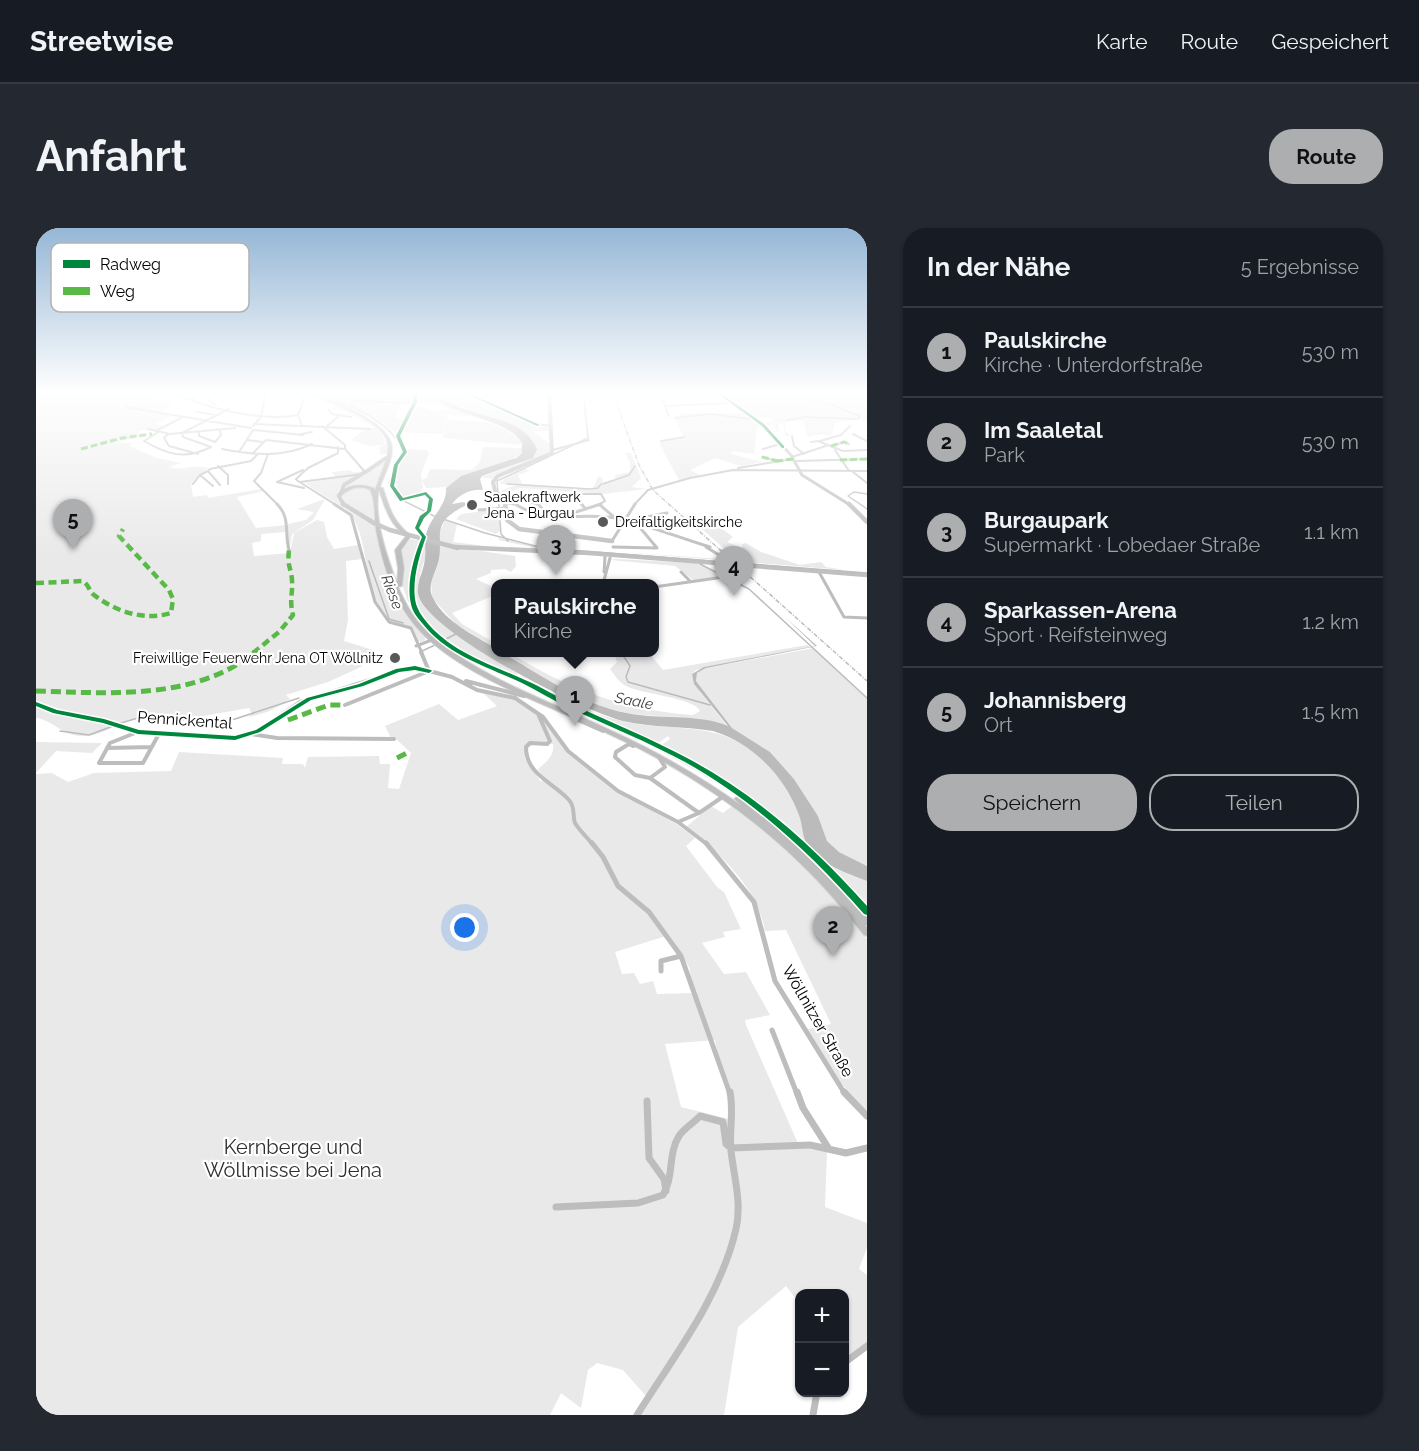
<!DOCTYPE html>
<html lang="de">
<head>
<meta charset="utf-8">
<style>
  :root { --surface:#171b24; --page:#242831; --text:#f1f3f6; --muted:#9ea1a6; --line:#363941; --accent:#adaeaf }
  body { margin:0; font-family:Raleway,sans-serif; background:var(--page); color:var(--text) }
  .controls { position:absolute; right:18px; bottom:18px; display:grid; overflow:hidden; border-radius:12px; box-shadow:0 2px 4px #0004 }
  .controls button { width:54px; height:54px; display:grid; place-items:center; padding:0; border:0; border-bottom:2px solid var(--line); background:var(--surface); color:var(--text); font:30px sans-serif }
  .you { position:absolute; left:429px; top:700px; width:21px; height:21px; margin:-15px; border:4px solid #fff; border-radius:50%; background:#1a73e8; box-shadow:0 0 0 9px #1a73e833 }
  .badge { display:grid; place-items:center; width:39px; height:39px; border-radius:50%; background:var(--accent); color:#111; font-size:20px; font-weight:700 }
  .pin { position:absolute; translate:-50% -50px; filter:drop-shadow(0 2px 3px #0008) }
  .pin::after { content:''; position:absolute; top:32px; width:21px; height:18px; background:inherit; clip-path:polygon(0 0,100% 0,50% 100%) }
  .popup { position:absolute; left:455px; top:351px; width:168px; height:78px; box-sizing:border-box; display:grid; place-content:center; border-radius:12px; background:var(--surface); filter:drop-shadow(0 2px 4px #0005); font-size:20px; white-space:nowrap; color:var(--muted) }
  .popup b { font-size:22px; color:var(--text) }
  .popup::after { content:''; position:absolute; left:50%; top:100%; margin-left:-12px; border:12px solid transparent; border-top-color:var(--surface) }
  .list { margin:0; padding:0; list-style:none }
  h2 { display:flex; justify-content:space-between; align-items:center; height:78px; margin:0; padding:0 24px; font-size:26px }
  h2 small { font-size:20px; font-weight:400; color:var(--muted) }
  .list li { display:grid; grid-template-columns:39px 1fr auto; gap:18px; align-items:center; box-sizing:border-box; height:90px; padding:0 24px; border-top:2px solid var(--line) }
  .list b { display:block; font-size:22px; white-space:nowrap }
  .list p { margin:0; font-size:20px; white-space:nowrap; color:var(--muted) }
  .list em { font-size:20px; font-style:normal; color:var(--muted) }
  .actions { display:flex; gap:12px; padding:18px 24px }
  .actions a { flex:1; padding:14px 0; border:2px solid var(--accent); border-radius:24px; text-align:center; font-size:21px; color:var(--accent) }
  .actions .main { background:var(--accent); color:#111 }
  .map { position:relative; flex:none; width:831px; height:1187px; overflow:hidden; border-radius:24px }
  header { display:flex; align-items:center; gap:36px; box-sizing:border-box; height:84px; padding:0 30px; background:var(--surface); border-bottom:2px solid var(--line) }
  header strong { font-size:28px }
  nav { display:flex; gap:33px; margin-inline-start:auto; font-size:21px }
  .intro { display:flex; align-items:center; justify-content:space-between; box-sizing:border-box; height:144px; padding:0 36px }
  h1 { margin:0; font-size:42px }
  .button { padding:15px 27px; border-radius:24px; background:var(--accent); color:#111; font-size:21px; font-weight:700 }
  main { display:flex; gap:36px; padding:0 36px }
  aside { flex:1; background:var(--surface); border-radius:24px; box-shadow:0 2px 4px #0004 }
  .map>svg:first-child { display:block }
</style>
</head>
<body>
<header>
<strong>Streetwise</strong>
<nav><a>Karte</a><a>Route</a><a>Gespeichert</a></nav>
</header>
<div class="intro"><h1>Anfahrt</h1><a class="button">Route</a></div>
<main>
<div class="map">
<svg width="831" height="1187" viewBox="0 0 831 1187">
  <rect width="100%" height="100%" fill="#fff"/>
  <path fill="#e9e9e9" fill-rule="evenodd" d="M0 163H131L133 165 120 170 137 177 123 185 136 188 120 196 128 198 119 202 103 203V207L107 208 78 215H96L93 218 121 230 145 235 133 239C150 244 156 235 172 240L155 256 157 269 171 267 172 270 226 261 228 263 201 269 220 300 251 297 249 304 225 306V313L216 315 218 328 254 325 258 305 281 292 288 294 291 309 298 321 322 317 326 331 310 333 312 392 308 413 337 422 323 437 327 438 292 454 250 467 254 471C240 481 229 486 212 489L216 486 213 480 162 489 154 493C139 490 123 485 108 488 86 491 69 508 47 508 28 509 17 492 0 490Z
    M307 163H379L378 175 366 174 359 190 372 191 377 179 392 180 391 182H413L401 176 379 175 380 163H391L400 173 435 188 412 187 407 206 366 204 368 198 362 207 351 197 361 209 347 195 288 165Z
    M401 163H424L502 198 513 199V203H496L514 216V224L456 251 445 249 489 233 488 205C463 189 417 184 401 163Z
    M681 163H813L826 168 814 163H831V194L823 191 799 195 795 208 785 206 772 209 767 192 749 194V203L755 208H749L747 194 742 196 743 203 746 204H734V199L737 200 736 203H741L738 199 740 195 734 198 726 195 739 193 733 189 717 190Z
    M297 177C315 185 349 195 349 217L351 214 353 218 350 226H343L345 221H341L348 217 333 218 315 212 326 203 338 199 311 184 295 181Z
    M651 185H706L725 198 721 199 718 226 696 223 695 226 727 234 705 238 679 230 654 242 664 247 643 252 624 217V212L647 208 638 188Z
    M411 192 451 194 469 201 485 212 486 217 407 210Z
    M447 219 486 220V225L473 233 425 248 411 259 390 260 386 252 391 250 394 241 436 242 444 234Z
    M370 221 391 222 393 225 385 246 387 260 385 261 388 264 366 271 357 258H364L357 257 361 237Z
    M589 225H595L605 250 596 259 611 261 567 266 484 260 469 266H466V262L481 257 463 256 471 248 490 240 493 243 482 247 486 256 557 261 562 249H566L567 254 579 251V247L594 244V235Z
    M350 231 339 265 334 261 341 295 310 278 305 269 320 258 304 264 316 252Z
    M314 242 316 244H326L303 261 301 271 308 280 268 255 275 259 270 255 300 250 296 244Z
    M289 271 277 292 256 306 254 319 250 309 252 296 270 292 278 284 261 281Z
    M309 281 342 299C351 340 358 378 390 409L388 413 379 414 376 400C369 398 358 397 354 393 322 365 338 306 309 281Z
    M463 281 464 303 460 306 420 291 425 286Z
    M649 286 673 298 681 297 697 309 691 314 707 321 706 316 710 315 725 324 764 337 785 334 790 339 809 342 583 324 701 332Z
    M409 292 421 296 417 314 491 323 495 319 463 312 462 310 528 324 464 322 403 315 402 308Z
    M375 311 385 313 380 323 376 371 372 374 366 356 364 319Z
    M386 313 390 314 389 330 384 346 389 379 416 403 482 446 477 449 470 447C444 434 391 410 380 382 377 373 379 359 380 350 381 337 381 325 386 313Z
    M403 317 479 328 480 338 475 344 469 341 455 342V345L440 351 459 360V367L416 385 426 396 459 415V420L420 396 396 370 395 352 401 340Z
    M579 331 660 335 691 349 657 352 639 338 575 332Z
    M771 417 774 419 660 442 656 446 664 464 692 499C661 485 625 491 592 485 547 477 505 447 467 425H474C531 460 589 483 657 487L664 483C659 470 605 466 590 458 583 455 578 446 574 441L581 434 578 425H613L627 442Z
    M778 420 831 470V638L803 624 791 613 782 588 758 551 734 524 696 500 660 453 661 445 670 440Z
    M486 448C518 466 553 486 590 494 632 503 675 494 712 520 735 536 755 562 764 588 769 604 770 617 783 629 796 641 814 647 831 653V682C772 614 705 559 624 518L634 511 632 508 621 516 482 451Z
    M493 460 608 511 691 558 688 559 615 517Z
    M446 464 476 470 502 486 510 493 530 523 581 563 642 597 659 610 650 618 681 659 688 664 705 701 687 704 689 709 666 715 688 746 710 744 734 787 709 792 710 797 764 920 791 923 789 979 831 995V1020L823 1041 831 1047V1115L809 1131 808 1066H764L763 1075 750 1058 702 1099 688 1187H599L610 1168 587 1142 561 1135 552 1142 545 1180 525 1165 514 1187H0V546L16 545 32 554 58 545 135 543 143 524 247 530 246 536H267L269 540 272 529 343 528 344 536H354L352 560 363 561 375 525 359 510H355L349 498 403 476 422 492 461 478ZM494 514 517 516C519 528 510 534 502 541L508 550 505 554 489 530V518ZM633 707 653 739 658 765 621 766 617 753 604 756 598 745 586 746 579 724ZM679 812C683 840 701 864 697 892L645 879 629 816Z
    M0 514 66 515 56 525 20 523 0 545Z
    M689 571 759 627 798 668 831 711V883L800 850 772 801 795 796 750 702 729 703C722 660 683 624 650 599L675 578 687 585 696 578Z"/>
  <path fill="#bbb" d="M391 163H401C425 194 484 181 501 221L497 230 446 248 444 251 447 262C434 261 424 266 416 276L427 274 433 276C388 296 412 310 400 341 396 351 391 361 398 372 410 394 438 407 459 420L460 424 467 425C505 447 547 477 591 485 624 492 661 485 692 498L658 456 656 446 668 439 779 418 748 388 781 418 670 440 661 445 660 453 696 500 734 524 758 551 782 588 791 613 803 624 831 638V653C810 645 786 637 772 618 766 609 767 598 763 587 749 549 717 515 677 503 647 498 617 500 587 493 549 484 387 403 382 365 381 352 388 343 389 330 390 321 388 311 391 303 397 286 411 277 410 260L425 248 480 230 486 225V215C471 189 414 190 391 163Z"/>
  <g fill="none" stroke-linecap="round" stroke-linejoin="round">
    <path stroke="#bbb" stroke-width="1.5" d="M774 171 792 176
      M796 177 823 188V191
      M768 189 821 191
      M639 190 675 186 713 191
      M750 192 766 190
      M625 213 648 209
      M471 256 554 261 562 260 565 256
      M567 256 593 247 599 238
      M333 333 353 391 367 395
      M410 411 420 406
      M386 423 399 417
      M585 424 594 438 590 449 592 454 674 477
      M158 493 199 491 263 470
      M82 496 115 486 155 493
      M24 503 53 507 77 498"/>
    <g stroke="#dbdbdb" stroke-width="2">
      <path id="primary" d="M269 163H273C295 172 354 193 356 219 357 232 348 247 344 259L347 260C354 282 357 293 375 308L365 322 368 340 366 358 362 359C369 373 375 387 386 398 395 408 406 417 417 424 466 458 523 477 576 503 622 524 665 549 706 578L698 571 702 568 705 569 774 626 831 688V697H829L831 699V708L828 707C811 686 794 665 774 645 726 596 667 554 606 522 581 510 557 498 531 487 482 466 406 436 374 391 355 365 346 332 340 302 338 288 340 274 334 262 323 257 314 260 305 268L301 267C312 256 324 255 338 260L339 262 350 232 331 245 327 244 349 229H351C352 223 353 216 350 210 339 188 290 175 269 163ZM343 262C349 280 354 297 370 308L359 322 362 340 361 355C351 329 337 289 343 262Z"/>
    </g>
    <path stroke="#bdbdbd" stroke-width="2" d="M133 163C170 180 222 194 262 187
      M152 163 159 170 157 173
      M165 163 179 177
      M213 163 261 165 268 171 262 187 266 198
      M426 163 500 196 515 198
      M623 163 633 188
      M168 165 197 163
      M317 173 378 175
      M448 173 451 163
      M314 177 335 163
      M629 178 694 175
      M89 179 215 200
      M292 181 296 186 315 189
      M161 184 180 187
      M218 196 334 201
      M217 198 225 189 230 163
      M286 198 309 217V221
      M291 198 303 188
      M112 201 134 206 199 200
      M217 202 267 207
      M120 203 145 190
      M163 203V208L179 214 185 207 184 202
      M122 204 108 213C132 227 149 232 175 219L147 209 146 205 193 181
      M132 206 128 210 133 218 162 226
      M265 206 276 204
      M817 206 831 213
      M756 208 758 218 768 226
      M211 212 227 214
      M784 213 805 207 814 198
      M775 214 782 213 807 223 831 222
      M795 218 808 214 813 216
      M186 221C217 227 247 230 276 216
      M309 221 329 244
      M727 221 744 216
      M517 222 553 212
      M799 222 813 243
      M203 224 217 202
      M216 226 230 212 309 221
      M232 226 225 245 218 253 242 277
      M726 229 737 232
      M756 229 793 217
      M761 233 831 231
      M182 238 192 247V256
      M702 240 757 231
      M172 243 164 247 177 258
      M817 244 831 255
      M654 250 697 242 831 243
      M262 253 300 277
      M262 253 260 251 272 240 302 225V219
      M241 254 267 242
      M241 254 268 260
      M264 254 326 246
      M157 256 164 247
      M184 257 172 243 174 241 215 233 222 226
      M527 272 543 273 547 277
      M490 273 503 277
      M534 273 535 266H565L569 273 562 277
      M469 275 482 277
      M502 276 510 271 523 272
      M598 277 612 262"/>
    <path stroke="#bdbdbd" stroke-width="3" d="M241 276C255 290 248 304 253 322
      M298 276 315 287 339 374 353 394 375 400 386 425
      M479 276C515 299 547 282 584 291 615 298 644 310 674 319
      M502 276 511 286
      M545 276 549 280
      M564 277 578 289
      M443 282 469 280
      M509 285 540 284 565 276
      M594 292 631 285
      M601 296 621 320
      M576 313 599 276
      M577 319 621 320
      M670 319 683 327
      M568 344 569 329
      M645 344 654 353
      M783 344 808 389 831 390
      M567 356 574 330
      M618 359 695 348
      M380 418 401 410"/>
    <path stroke="#bdbdbd" stroke-width="4" d="M385 424 393 443
      M430 453 488 468
      M0 476 19 484 68 493 102 504 199 510 222 503 264 474 369 441 382 440 416 449 441 462 479 470 507 489 532 523 582 563 642 594 672 617
      M309 477 393 443
      M503 488 514 513 511 516 494 515 490 519C490 547 517 554 533 572 540 580 536 587 539 595 543 602 552 610 557 617
      M542 492 567 503
      M99 505 74 515 63 535H107L124 504
      M215 506 241 510 358 511
      M597 518 593 516 580 524 579 529 599 547 614 550 663 585
      M71 520 116 519
      M614 550 629 539 624 531
      M642 594 663 585 688 568"/>
    <path stroke="#bdbdbd" stroke-width="5" d="M556 615 567 629 582 658 613 684 645 728 694 866
      M670 615 718 674 739 753 809 866
      M625 743V733L645 728
      M736 802 761 866"/>
    <path stroke="#bdbdbd" stroke-width="7" d="M761 864 767 880 793 921
      M808 864 831 888
      M611 873 613 930 628 951 630 963
      M520 979 602 975 627 967C638 949 632 925 643 908 648 900 658 895 664 888L687 894 690 916 695 920 774 917 810 925 831 920
      M808 1135 831 1118
      M601 1187C638 1128 684 1070 700 1001 706 975 698 949 695 923 693 903 698 884 694 864
      M777 1187 781 1164"/>
    <path stroke="#bdbdbd" stroke-width="3" d="M680 163 727 197 755 227 766 247 814 277"/>
    <path stroke="#bdbdbd" stroke-width="4.5" d="M813 276 831 294"/>
    <path stroke="#c0c0c0" stroke-width="4" d="M308 277 303 269 308 257 329 244
      M469 277 468 270 459 263 457 254 462 248 516 225 513 163"/>
    <path stroke="#c0c0c0" stroke-width="4.5" d="M307 276 338 295
      M469 276 471 292 483 301 576 313
      M354 302 422 320
      M419 319 553 325 831 347"/>
    <use href="#primary" fill="#bdbdbd" fill-rule="evenodd"/>
    <path stroke="#bdbdbd" stroke-width="1.5" d="M280 163C312 178 349 188 367 221L353 255 360 269 398 288 449 305 507 320 831 345
      M831 266 818 264 812 268 831 281
      M472 313 465 306 461 253 552 210 547 163
      M664 336 713 361 831 470"/>
    <path stroke="#bdbdbd" stroke-width="1.5" stroke-dasharray="4.5 1.5 1 1.5" stroke-linecap="butt" d="M576 163 603 237 617 262 831 453"/>
    <path stroke="#bdbdbd" stroke-width="2" d="M612 262 654 250"/>
    <path stroke="#c0c0c0" stroke-width="4.5" d="M338 295 354 302"/>
    <path stroke="#58b947" stroke-width="3" stroke-dasharray="7 3" stroke-linecap="butt" d="M795 218 808 214 813 216
      M45 221 86 210 116 206
      M726 229 742 233
      M804 232 831 231
      M740 233 757 231"/>
    <path stroke="#58b947" stroke-width="4.5" stroke-dasharray="8 4.5" stroke-linecap="butt" d="M0 355 47 353C53 357 53 363 58 367 80 384 109 393 135 385L137 371 133 362 83 308 87 301
      M217 425 243 404 257 387C253 371 257 366 256 352 255 339 251 339 253 322"/>
    <path stroke="#58b947" stroke-width="5" stroke-dasharray="10 5" stroke-linecap="butt" d="M0 463C72 465 159 473 219 424
      M252 492 293 477H309
      M361 530 373 524"/>
    <g stroke="#fff" stroke-width="3">
      <path id="cycleway" d="M377 163H381V174L364 208 371 224 362 237 358 258 367 270 390 264 397 271 395 283 388 290 383 300 390 309C383 328 375 355 380 376 382 382 385 387 389 392 414 424 454 436 489 452 506 459 521 469 538 477 576 495 616 511 653 531 722 568 779 620 831 678V687L828 686C776 627 719 573 649 534 612 514 572 498 534 480 518 473 502 463 486 455 450 438 412 428 386 395 381 389 376 383 375 376 370 355 378 328 386 309L379 300 384 288 391 283 393 271 389 267 364 273 354 258 358 237 367 224 360 208 377 174Z
        M424 163H428L504 197 501 198Z
        M678 163H682L728 196 748 218V220H746L726 198Z
        M379 438 395 442 396 443 393 445 379 442 363 444 327 458 275 472 224 504 199 512 102 506 67 495 17 485 0 478V474L21 482 68 491 103 502 199 508 220 502 271 470 323 456 360 441Z"/>
    </g>
    <use href="#cycleway" fill="#00873e" fill-rule="evenodd"/>
  </g>
  <linearGradient id="sky" x2="0" y2="1"><stop stop-color="#96b7d6"/><stop offset="0.5" stop-color="#fff"/><stop offset="1" stop-color="#fff" stop-opacity="0"/></linearGradient>
  <rect width="831" height="329" fill="url(#sky)"/>
  <g fill="#595959" stroke="#fff" stroke-width="2">
    <circle cx="436" cy="277" r="6"/>
    <circle cx="567" cy="294" r="6"/>
    <circle cx="359" cy="430" r="6"/>
  </g>
  <g text-anchor="middle" dominant-baseline="central" stroke-width="4.5" stroke-linejoin="round" paint-order="stroke">
    <g font-size="14" fill="#000" stroke="#fff" text-anchor="start">
      <text x="448" y="269">Saalekraftwerk<tspan x="448" dy="16">Jena - Burgau</tspan></text>
      <text x="579" y="294">Dreifaltigkeitskirche</text>
      <text x="347" y="430" text-anchor="end">Freiwillige Feuerwehr Jena OT Wöllnitz</text>
    </g>
    <g font-size="15" font-style="italic" fill="#3f3f3f" stroke="#fff">
      <text transform="translate(356 364) rotate(69)">Riese</text>
      <text transform="translate(598 473) rotate(11)">Saale</text>
    </g>
    <g font-size="16" fill="#000" stroke="#fff">
      <text transform="translate(149 492) rotate(4)">Pennickental</text>
      <text transform="translate(782 793) rotate(60)">Wöllnitzer Straße</text>
    </g>
    <g font-size="20" fill="#2e2e2e" stroke="#fff">
      <text x="257" y="919">Kernberge und<tspan x="257" dy="23">Wöllmisse bei Jena</tspan></text>
    </g>
  </g>
  <rect x="15" y="15" width="198" height="69" rx="9" fill="#fff" stroke="#b2b2b2" stroke-width="1.5"/>
  <rect x="27" y="32" width="27" height="8" fill="#00873e"/>
  <rect x="27" y="59" width="27" height="8" fill="#58b947"/>
  <g font-size="16" fill="#000">
    <text x="64" y="42">Radweg</text>
    <text x="64" y="69">Weg</text>
  </g>
</svg>
<div class="controls">
<button>+</button>
<button>−</button>
</div>
<div class="you"></div>
<div class="pin badge" style="left:539px;top:498px">1</div>
<div class="popup"><b>Paulskirche</b>Kirche</div>
<div class="pin badge" style="left:797px;top:728px">2</div>
<div class="pin badge" style="left:520px;top:347px">3</div>
<div class="pin badge" style="left:698px;top:368px">4</div>
<div class="pin badge" style="left:37px;top:321px">5</div>
</div>
<aside>
<h2>In der Nähe<small>5 Ergebnisse</small></h2>
<ul class="list">
<li><span class="badge">1</span><div><b>Paulskirche</b><p>Kirche · Unterdorfstraße</p></div><em>530 m</em></li>
<li><span class="badge">2</span><div><b>Im Saaletal</b><p>Park</p></div><em>530 m</em></li>
<li><span class="badge">3</span><div><b>Burgaupark</b><p>Supermarkt · Lobedaer Straße</p></div><em>1.1 km</em></li>
<li><span class="badge">4</span><div><b>Sparkassen-Arena</b><p>Sport · Reifsteinweg</p></div><em>1.2 km</em></li>
<li><span class="badge">5</span><div><b>Johannisberg</b><p>Ort</p></div><em>1.5 km</em></li>
</ul>
<div class="actions"><a class="main">Speichern</a><a>Teilen</a></div>
</aside>
</main>
</body>
</html>
